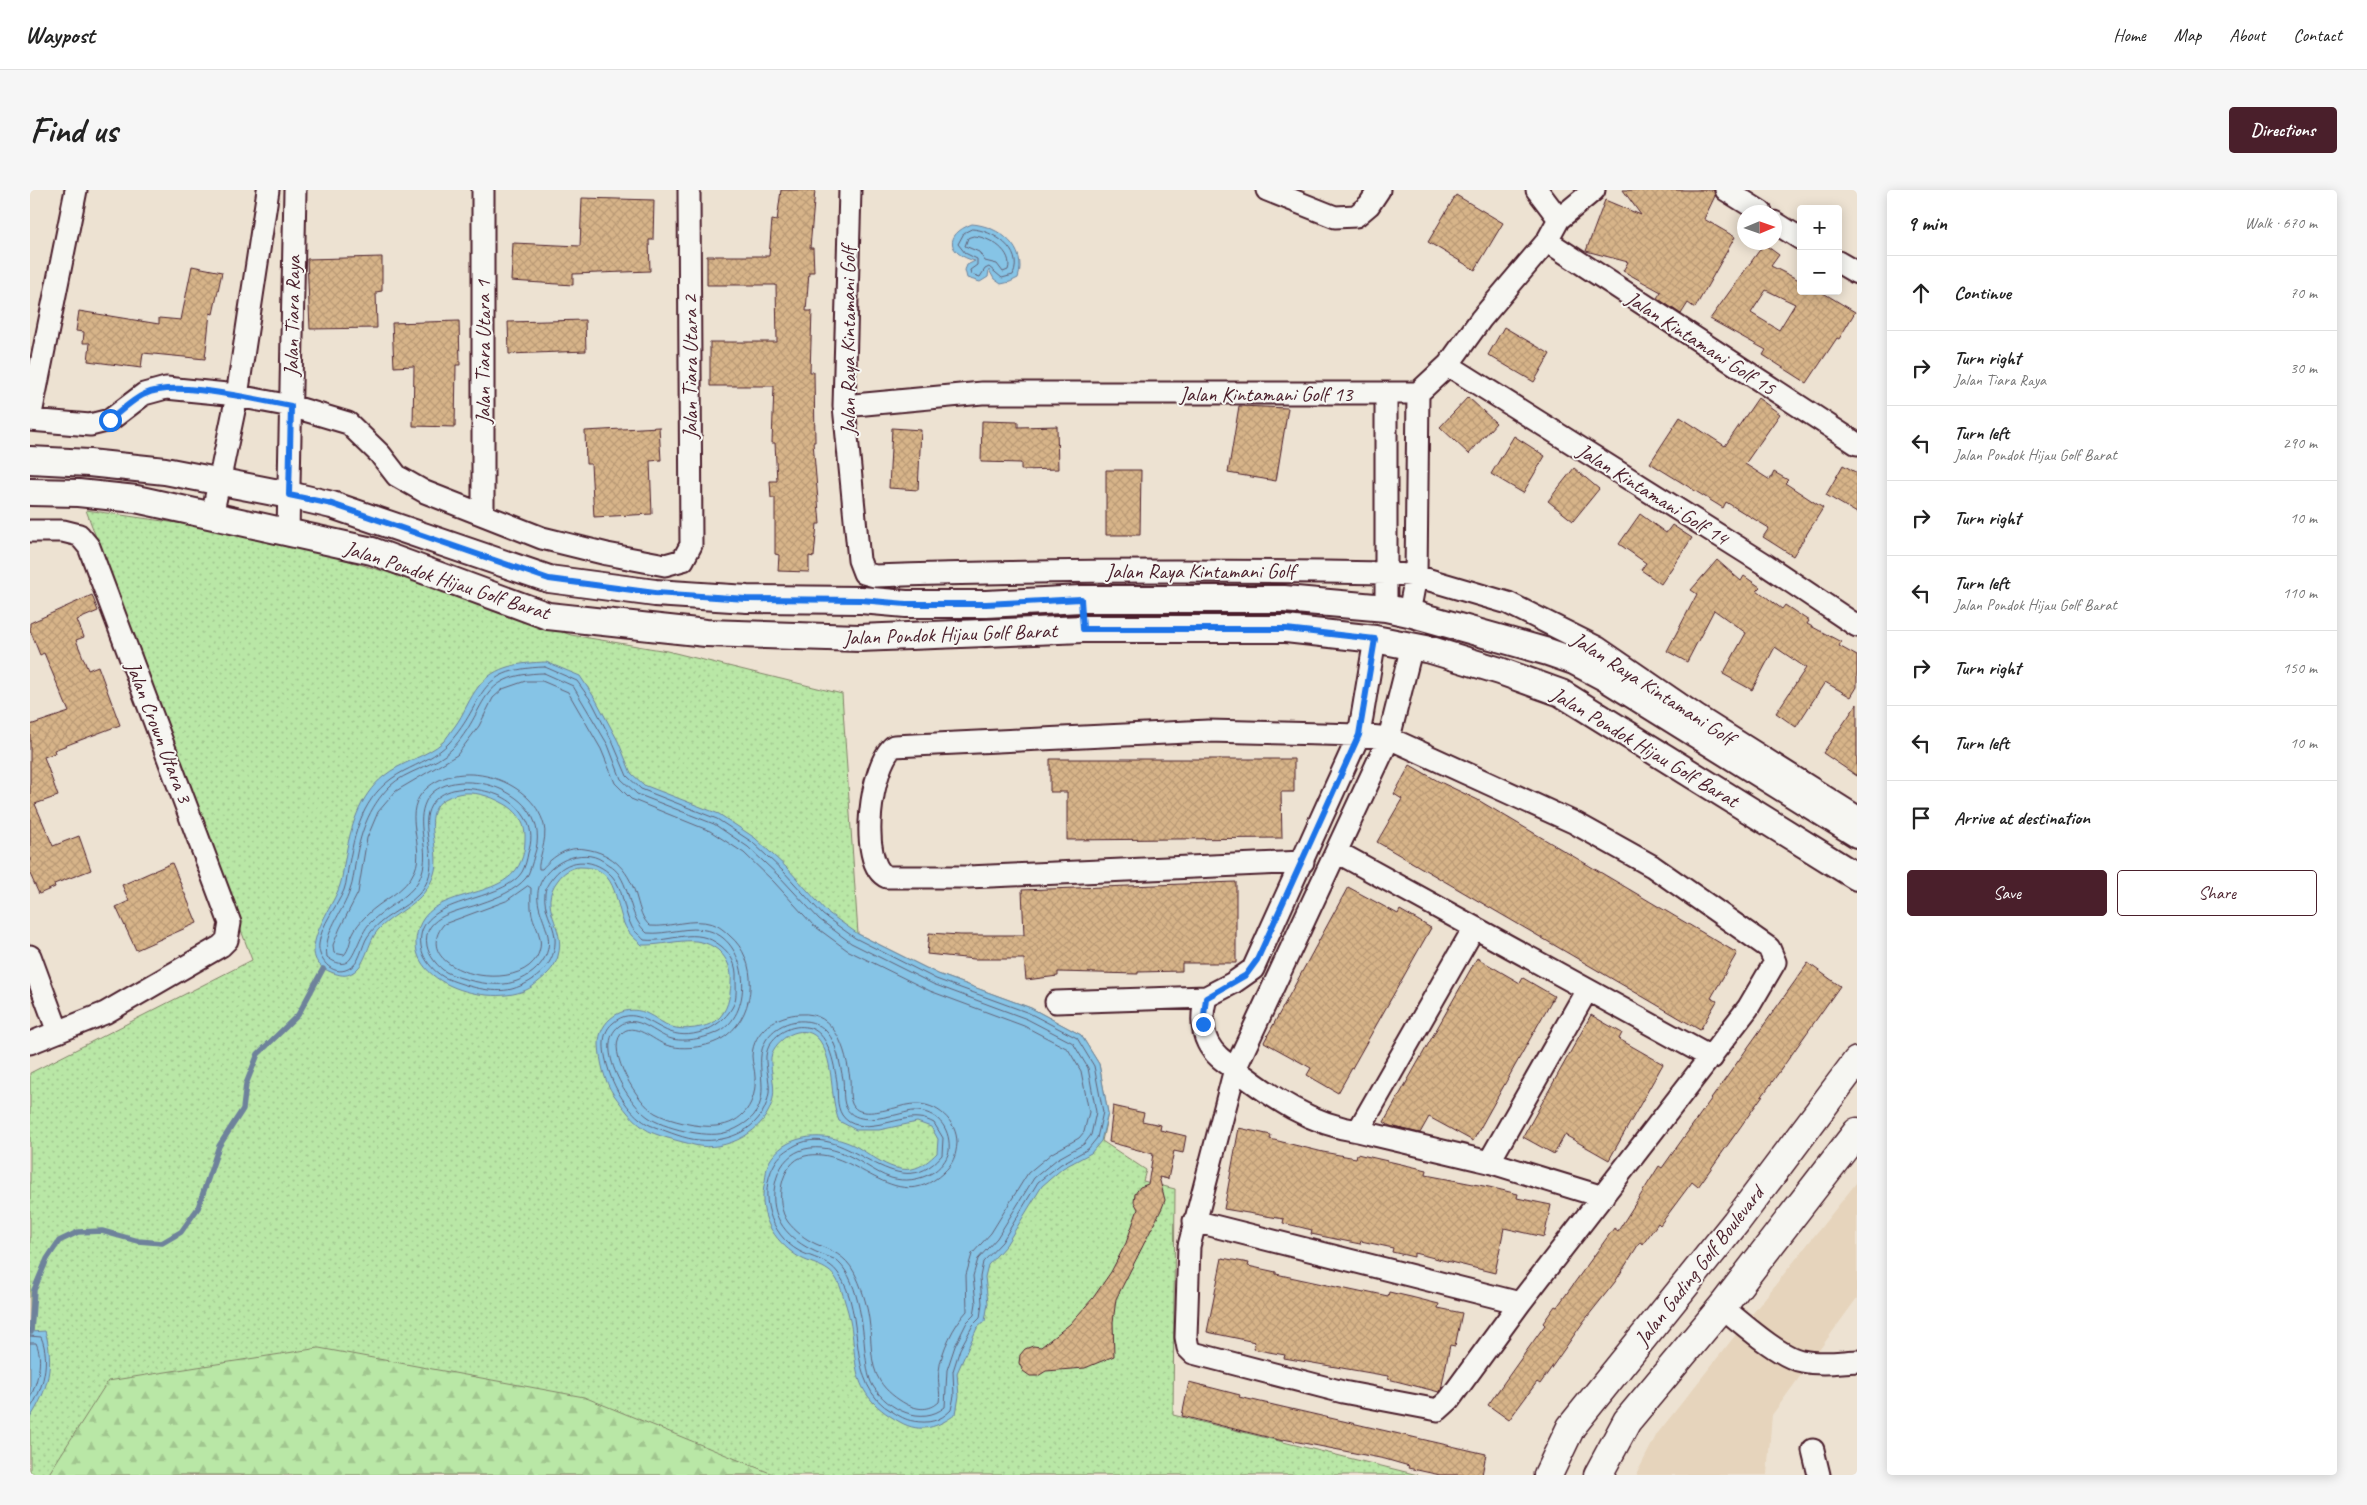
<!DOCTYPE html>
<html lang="en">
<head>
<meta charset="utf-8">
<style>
  :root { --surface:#fff; --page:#f6f6f6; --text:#222; --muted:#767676; --line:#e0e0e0; --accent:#4a1f2b }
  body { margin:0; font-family:Caveat,sans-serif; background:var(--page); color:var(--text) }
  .controls { position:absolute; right:15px; top:15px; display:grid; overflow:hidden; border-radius:5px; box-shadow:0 2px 12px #0003 }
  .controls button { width:45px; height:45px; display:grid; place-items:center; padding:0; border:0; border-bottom:1px solid var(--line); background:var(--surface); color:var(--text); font:25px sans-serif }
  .compass { position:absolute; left:1707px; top:15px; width:45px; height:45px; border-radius:50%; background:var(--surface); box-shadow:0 2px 12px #0003; rotate:88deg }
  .stop { position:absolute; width:15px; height:15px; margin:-11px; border:4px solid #1a73e8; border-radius:50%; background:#fff }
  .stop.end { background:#1a73e8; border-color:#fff; box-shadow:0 1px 5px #0008 }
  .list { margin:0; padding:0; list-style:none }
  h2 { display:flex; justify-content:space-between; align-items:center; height:65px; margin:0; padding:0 20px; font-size:21px }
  h2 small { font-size:16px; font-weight:400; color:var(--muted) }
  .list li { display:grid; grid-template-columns:32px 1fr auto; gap:15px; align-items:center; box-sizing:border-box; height:75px; padding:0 20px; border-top:1px solid var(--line) }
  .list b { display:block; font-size:19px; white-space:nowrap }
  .list p { margin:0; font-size:16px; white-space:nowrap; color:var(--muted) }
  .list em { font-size:16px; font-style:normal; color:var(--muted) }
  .actions { display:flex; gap:10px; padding:15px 20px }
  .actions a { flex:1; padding:11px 0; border:1px solid var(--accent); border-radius:5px; text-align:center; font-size:18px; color:var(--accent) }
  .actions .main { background:var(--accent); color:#fff }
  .icon { flex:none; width:28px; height:28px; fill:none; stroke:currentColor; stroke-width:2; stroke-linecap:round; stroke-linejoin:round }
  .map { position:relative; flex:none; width:1827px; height:1285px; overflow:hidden; border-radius:5px }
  header { display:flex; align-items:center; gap:30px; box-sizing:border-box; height:70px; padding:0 25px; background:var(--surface); border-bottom:1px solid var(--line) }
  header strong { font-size:24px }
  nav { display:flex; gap:28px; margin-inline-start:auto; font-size:18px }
  .intro { display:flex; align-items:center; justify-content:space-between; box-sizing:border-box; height:120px; padding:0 30px }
  h1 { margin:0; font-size:35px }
  .button { padding:12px 22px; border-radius:5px; background:var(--accent); color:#fff; font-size:18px; font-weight:700 }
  main { display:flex; gap:30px; padding:0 30px }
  aside { flex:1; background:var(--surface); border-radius:5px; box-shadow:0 2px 12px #0003 }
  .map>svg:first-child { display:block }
</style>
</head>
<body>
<header>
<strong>Waypost</strong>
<nav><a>Home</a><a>Map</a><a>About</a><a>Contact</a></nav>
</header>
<div class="intro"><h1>Find us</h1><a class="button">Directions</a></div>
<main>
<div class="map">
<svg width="1827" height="1285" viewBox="0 0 1827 1285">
  <defs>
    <pattern id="grass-dots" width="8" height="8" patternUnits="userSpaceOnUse" patternTransform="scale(1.25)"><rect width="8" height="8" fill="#b9e7a6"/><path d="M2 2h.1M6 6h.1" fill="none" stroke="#a1c68f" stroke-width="1.8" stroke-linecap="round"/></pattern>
    <pattern id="forest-firs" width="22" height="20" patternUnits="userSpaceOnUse" patternTransform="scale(1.25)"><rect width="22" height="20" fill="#b9e7a6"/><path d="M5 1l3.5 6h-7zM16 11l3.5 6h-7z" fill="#a1c68f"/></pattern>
    <pattern id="building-cross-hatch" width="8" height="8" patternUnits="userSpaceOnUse" patternTransform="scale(1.25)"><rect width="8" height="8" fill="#d7b489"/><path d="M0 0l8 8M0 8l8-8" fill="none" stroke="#ba9a76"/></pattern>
  </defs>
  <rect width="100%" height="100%" fill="#ede2d2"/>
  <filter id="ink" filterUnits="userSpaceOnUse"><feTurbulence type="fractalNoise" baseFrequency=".02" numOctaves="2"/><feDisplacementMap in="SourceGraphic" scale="10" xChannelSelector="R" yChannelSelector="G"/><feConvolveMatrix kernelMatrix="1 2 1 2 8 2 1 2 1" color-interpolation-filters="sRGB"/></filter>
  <g filter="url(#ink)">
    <path fill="#e6d4bc" d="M1827 992V1108L1742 1225 1737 1285H1606L1627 1244Z"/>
    <path fill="url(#grass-dots)" stroke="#828368" d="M56 320 231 345 390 392 541 445 637 461 812 504 828 744 908 784 1001 818 1051 845 1069 874 1078 923 1072 951 1116 980 1113 991 1145 999 1143 1225 1388 1285H0V883L222 770Z"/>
    <path fill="url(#forest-firs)" stroke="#828368" d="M289 1158 554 1207 745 1285H18L78 1191Z"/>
    <path fill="#86c4e6" stroke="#6e829b" d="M942 34C969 36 998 58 988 88L980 92 971 94 964 89 959 80 958 87 950 92 937 88 935 80 937 75 945 71C918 64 913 45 942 34Z
      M516 472 550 486 566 510 588 551 601 583 614 595 689 624 725 648 758 679 797 722 828 744 908 784 1001 818 1051 845 1069 874 1078 923 1071 951 1061 963 1033 978 1012 996 976 1055 958 1075 955 1087 958 1113 955 1131 947 1138 927 1183 929 1206 926 1224C908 1237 891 1244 870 1232 810 1199 833 1165 815 1112 813 1105 811 1097 807 1090 797 1073 778 1075 763 1063 739 1045 728 1021 735 991 736 985 736 978 739 972 754 945 789 942 816 952 837 959 857 983 882 979 892 977 900 970 907 963L908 949 901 937 887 932 849 940H826L809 931C799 906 805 874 790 851 776 831 749 846 742 863 738 874 746 895 743 908 737 941 696 963 664 955 651 951 624 946 614 938 602 930 593 917 584 905 574 891 570 871 569 855 568 831 593 813 616 823 625 827 633 834 642 837 653 841 676 838 686 831 698 821 700 807 701 793 702 780 698 769 688 760 666 742 639 756 612 755 608 751 601 746 598 741 583 719 592 676 550 677 541 677 533 683 528 690 506 718 537 736 528 766 525 779 513 788 503 796 469 821 367 795 389 737 407 690 494 718 495 650 496 636 490 624 478 616 465 608 450 602 434 603 424 604 410 609 406 618 396 635 411 663 404 684 394 715 368 719 348 740 337 752 337 777 320 784 314 787 306 784 301 782 261 767 303 719 310 695 313 687 313 677 315 669 320 639 329 606 354 586 371 572 396 567 413 552 417 548 421 541 425 536 434 524 439 508 449 496 465 475 491 473 516 472Z
      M15 1141C25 1173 18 1201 0 1228V1142Z"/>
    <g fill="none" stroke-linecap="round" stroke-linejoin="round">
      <path stroke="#626176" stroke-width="1" d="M942 39C963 40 994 60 983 85L972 88 959 77 955 79 950 87 941 84 940 80 947 75V69L935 63 928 54 934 43Z
        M944 46C960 47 984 62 978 80L973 82 967 74 955 71 949 62 935 56 938 48Z
        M515 477 547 491 562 512 583 553 597 586 611 599 687 629 722 652 754 682 793 725 825 748 906 789 999 823 1047 848 1064 876 1073 922 1067 948 1058 959 1031 974 1008 992 972 1052 953 1072 950 1087 952 1113 950 1128 943 1135 930 1159 923 1181 924 1206 921 1220C910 1231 899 1234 883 1231 876 1230 869 1226 863 1222 813 1195 838 1125 808 1083 799 1070 782 1068 769 1061 740 1045 728 1004 744 975 749 965 757 960 766 955 817 929 866 1021 912 965L913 948 904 933C900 931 894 928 889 928 869 925 828 949 812 925 806 915 808 904 807 892 804 874 799 840 776 837 759 834 738 847 736 866 735 880 742 894 738 908 731 939 699 953 669 950 655 949 639 942 625 937 604 931 587 904 580 884 575 869 568 845 583 833 603 815 621 835 640 842 664 851 694 836 704 814 707 807 706 796 706 789 707 775 701 764 691 756 665 735 642 753 614 750 610 745 603 741 601 735 593 720 594 699 582 686 566 669 540 666 524 686 520 691 516 695 515 703 513 721 523 731 525 747 527 774 506 792 482 799 463 804 436 796 418 789 407 785 395 772 392 761 378 705 470 716 492 682 495 677 497 669 498 663 502 652 502 641 497 631 485 609 466 602 443 599 423 596 400 605 397 627 394 653 412 677 389 704 374 720 350 727 338 746 331 756 331 774 318 779 302 787 287 768 289 754 291 734 307 717 314 700 317 692 317 682 319 674 326 634 336 601 374 581 388 574 408 565 419 553 458 510 442 479 515 477Z
        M514 483 543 496 578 555 591 589 607 604 684 634 718 657 750 687 789 729 821 753 903 794 997 829 1043 853 1058 878 1066 922 1061 945 1054 954 1027 969 1004 988 967 1048 948 1069 943 1086 946 1113 944 1125 937 1132 925 1156 917 1180 915 1217C892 1236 858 1220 843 1196 837 1186 837 1173 835 1162 833 1137 828 1084 804 1069 800 1067 795 1066 791 1064 763 1053 741 1033 744 1001 748 963 775 950 810 962 828 968 843 982 861 988 875 992 889 990 902 983 910 978 917 970 919 961 921 941 910 923 888 921 880 920 869 925 860 926 843 930 817 933 814 910 813 903 814 896 813 889 810 875 807 853 797 842 781 823 748 830 736 850 722 873 742 901 724 925 718 933 703 941 694 943 676 948 633 938 618 927 598 913 563 856 589 836 607 822 625 845 642 849 650 851 662 850 670 848 676 847 684 844 690 841 724 822 719 753 680 741 658 735 638 745 617 743 599 727 602 706 590 686 587 680 579 675 573 671 552 656 516 673 509 697 504 715 515 729 518 746 523 771 497 792 474 794 459 796 429 789 416 782 408 777 399 766 397 756 391 724 432 721 452 713 467 708 486 700 496 688 500 682 502 673 504 666 528 598 417 570 396 611 385 633 399 656 393 679 387 705 361 713 343 730 330 741 326 766 317 772 311 776 302 771 297 767 293 741 313 723 320 700 323 692 324 683 325 674 330 644 338 618 360 596 375 581 406 576 422 559 459 520 445 484 514 483Z
        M496 491H512L538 502 571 559 585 593 601 609 680 641 714 663 744 692 783 735 817 760 900 801 994 836 1038 859 1051 881 1059 922 1054 942 1049 948 1022 963 998 983 961 1043 942 1064 936 1085 937 1121C924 1135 911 1161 909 1181 907 1191 911 1202 909 1212 899 1221 888 1220 876 1214 867 1209 856 1201 850 1191 839 1174 842 1148 839 1129 837 1114 831 1095 824 1082 815 1065 802 1061 786 1054 775 1049 765 1041 758 1032 744 1013 750 972 775 966 824 954 864 1028 913 983 923 974 926 966 927 953 927 931 907 913 885 914 879 914 871 916 865 918 854 920 832 927 824 917 818 910 821 897 820 889 816 861 806 821 770 824 747 825 723 840 722 866 722 873 725 880 725 887 727 912 713 934 686 936 670 938 639 931 625 923 608 913 576 862 591 844 603 830 624 851 636 855 653 861 683 857 697 845 727 822 728 769 700 746 695 741 689 736 683 734 660 727 641 738 620 736 612 729 610 719 607 709 600 682 584 663 555 659 538 656 523 666 512 679H509C507 672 518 650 514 635 502 588 425 565 392 603 373 626 395 656 385 680 375 703 352 709 336 726 331 731 325 738 322 745 320 751 319 760 314 765L304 763 303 755 310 738 328 703 337 648 348 622 366 601 427 565 449 536 463 508 473 499Z
        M498 696 501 698C501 706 500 716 502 725 505 737 514 748 509 762 493 809 375 781 414 734L476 711Z
        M0 1146 11 1147C21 1170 13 1200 0 1219
        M0 1153H6C14 1170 7 1193 0 1208"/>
      <path stroke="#6e829b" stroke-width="5.5" d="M1 1142 4 1100 17 1069 29 1051 48 1042 72 1041 108 1051 132 1053 151 1042 168 1018 189 956 213 919 216 894 228 864 268 825 293 779"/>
    </g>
    <path fill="url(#building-cross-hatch)" stroke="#4a1f2b" fill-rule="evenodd" d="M751 0H785L780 58H783L784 82H779L776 121H782L780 182H784L785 252H783L790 334H787L784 367 779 366V382L748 381 749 365 745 364V308H741L740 291H747L745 253H742L744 196H680V152H747L746 95H677V66H739L742 30 747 31Z
      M1593 0H1684L1685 6 1674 29 1705 47 1665 118 1658 113 1651 124 1627 108 1631 102 1593 81 1598 72 1556 61 1575 10 1611 25Z
      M1426 5 1473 33 1445 80 1398 52Z
      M552 8 624 10 623 50H619L620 81 543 84V95L481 91 483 53 550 56Z
      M1734 54 1749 65 1741 76 1771 91V101H1790L1825 122 1809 149 1807 148 1777 193 1733 165 1736 160 1680 129ZM1736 100 1765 114 1749 140 1721 123Z
      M352 67V101L346 102 347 138 280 139 277 69Z
      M162 76 192 82 183 124 180 123 175 169 113 163 111 178 58 171 60 153H53L54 142 46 141 49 121 129 134V128L151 130Z
      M555 130 556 161 479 164 478 132Z
      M429 131 430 175H426L425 237 383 236 384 176 364 177 362 133Z
      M1474 137 1520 164 1504 192 1458 165Z
      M1438 207 1466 233 1439 264 1410 237Z
      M1728 208 1750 224 1715 274 1740 290 1744 282 1758 290 1755 293 1793 318 1763 366 1733 347 1739 338 1696 312 1693 318 1620 273 1650 227 1695 256Z
      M1209 216 1258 218 1246 291 1198 283Z
      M952 231 988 232V237L1027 236 1028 279 991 280V273L951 272Z
      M629 237 631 270 620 271 622 324 564 327 561 274H556L555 241Z
      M862 238 891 240 888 300 859 298Z
      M1484 246 1515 266 1493 303 1461 284Z
      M1813 275 1827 283V323L1796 305Z
      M1544 278 1569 299 1543 331 1518 311Z
      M1076 280H1111L1110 345H1076Z
      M1610 324 1636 343 1642 335 1662 348 1631 394 1611 380 1616 373 1589 354Z
      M1687 370 1711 391 1714 386 1730 397 1727 400 1752 419 1755 415 1779 431 1777 434 1811 452 1809 456 1827 466V497L1821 507 1795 492 1766 537 1746 523 1776 478 1745 457 1722 500 1693 484 1716 443 1684 420 1657 472 1637 461 1667 404 1661 400Z
      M62 405 68 421 47 430 54 447 46 450 58 480 68 476 90 535 24 560 25 563 14 567 28 606 5 614 23 656 49 646 61 680 24 694 25 697 9 704 0 684V535L39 522 14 463 10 465 0 440V433Z
      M1827 514V586L1793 563Z
      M1020 569H1264V602H1251L1252 648 1037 650V602H1020Z
      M1380 575 1408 591 1448 610 1707 763 1681 808 1687 811 1670 840 1347 652 1372 609 1364 604Z
      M142 673 167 733 106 760 86 717 99 711 92 695Z
      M1206 692V773H1152V781L1108 782V784L1028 782V786L996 790 994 769H944L897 764 899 743 930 745H994L992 700Z
      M1318 697 1368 724 1370 720 1401 738 1308 903 1277 885 1281 878 1234 852Z
      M1447 768 1490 793 1493 788 1524 806 1443 951 1399 927 1390 943 1360 936 1354 932Z
      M1778 773 1810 796 1668 997 1662 992 1630 1035 1628 1033 1613 1054 1610 1052 1585 1092 1554 1131 1510 1194 1507 1192 1479 1230 1458 1215 1515 1135 1513 1133 1525 1116 1527 1117 1584 1038 1588 1041 1629 976 1632 978Z
      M1561 825 1592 843 1589 849 1633 874 1579 970 1535 945 1524 964 1493 947Z
      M1083 916 1114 923 1112 931 1131 935 1130 940 1156 946 1153 963 1144 961 1138 989 1129 987 1135 1010 1132 1018 1086 1109 1083 1132 1084 1166 1055 1178 1016 1181 1008 1186H1000L993 1181 989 1173 990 1165 995 1159 1003 1156 1011 1157 1040 1134 1063 1108 1081 1082 1096 1053 1108 1019 1104 1012 1105 1004 1110 997 1118 994 1123 964 1079 952Z
      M1209 938 1241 945 1240 949 1293 962 1326 968 1327 964 1397 980 1396 985 1459 997 1488 1004 1487 1008 1521 1015 1514 1047 1474 1038 1465 1083 1384 1063V1067L1362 1062 1363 1058 1331 1051 1330 1054 1281 1044 1282 1040 1253 1033 1254 1029 1194 1019Z
      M1192 1068 1219 1073 1218 1076 1246 1082V1084L1334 1103 1335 1101 1358 1106 1359 1102 1381 1107 1409 1114 1408 1118 1432 1123 1425 1156 1420 1155 1411 1200 1409 1202 1358 1189V1186L1254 1168 1255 1165 1223 1159 1225 1152 1177 1142Z
      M1159 1192 1210 1205 1209 1207 1456 1264 1452 1285H1410L1378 1278 1379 1276 1355 1269 1253 1249V1251L1152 1226Z"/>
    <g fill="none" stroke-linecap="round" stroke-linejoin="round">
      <g stroke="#4a1f2b" stroke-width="25">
        <path id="minor" d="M453 0V324
          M820 0 814 216 829 370 834 383 845 386C1016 380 1185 380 1356 383L1386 386 1478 413 1568 458 1667 526 1827 627
          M1237 0 1305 27 1326 26 1339 15 1349 0
          M1507 0 1529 29
          M1696 0 1731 22
          M1744 32 1771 49
          M1517 51 1827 254
          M1808 72 1827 83
          M1418 175 1733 373 1827 436
          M1356 205V418
          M814 216 952 203H1388L1418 175 1451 129 1517 51 1529 29 1564 0
          M0 229 46 0
          M0 230 60 235 80 230 114 204 136 198 197 204 261 216 318 233 350 264 367 286 395 302 512 348 577 364 635 375 653 370 661 355 659 0
          M182 326 207 206 238 0
          M0 341H33L49 345 59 357 200 733 197 750 191 756 75 823 0 853
          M258 343 265 0
          M1379 423 1386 386 1388 203
          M1345 449 1329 545 1223 779 1203 793 1176 807C1172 822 1171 839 1178 853 1184 865 1195 872 1205 879 1243 908 1280 934 1328 941L1459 972 1573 1007
          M1307 662 1682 868
          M1273 672 938 687H857C827 674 841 573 864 556L1178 541 1329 545 1359 548 1545 633 1622 676 1739 758 1745 772 1718 818 1490 1113 1419 1210 1408 1220 1313 1202 1163 1163 1158 1158 1156 1147 1159 1056 1205 879 1359 548 1382 456
          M0 766 28 842
          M1026 812 1176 807
          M1328 941 1444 738
          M1459 972 1557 800
          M1164 1031 1490 1113
          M1692 1117C1711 1132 1749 1167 1772 1171 1790 1175 1809 1172 1827 1171
          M1783 1260 1789 1285"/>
      </g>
      <g stroke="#4a1f2b" stroke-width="30">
        <path id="tertiary" d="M0 270 59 273 135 281 259 305 302 315 519 389 625 403 717 409 831 410 876 414H956L1051 409H1254L1356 418 1379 423 1518 462 1544 471 1576 488 1827 644
          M0 302 48 303 106 309 342 361 518 426 676 443 829 448 1053 439H1256L1345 449 1401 460 1470 481 1531 503 1827 687"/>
      </g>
      <g stroke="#4a1f2b" stroke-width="31">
        <path id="secondary" d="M1518 1285 1541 1237 1706 1032 1827 871
          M1568 1285 1597 1231 1692 1117 1827 942"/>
      </g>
      <use href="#minor" stroke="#f6f6f2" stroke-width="21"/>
      <use href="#tertiary" stroke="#f6f6f2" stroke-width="26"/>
      <use href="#secondary" stroke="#f6f6f2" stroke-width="28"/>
    </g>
  </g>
  <g fill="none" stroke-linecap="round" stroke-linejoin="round" filter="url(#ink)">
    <path stroke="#1a73e8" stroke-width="6" d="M80 230C91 221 103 209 115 204 145 189 226 210 261 216L259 305 302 314 519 389 625 403 716 409 831 410 876 414H956L1051 409 1053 439H1256L1345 449 1329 545 1227 770 1216 785 1176 808 1173 834"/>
  </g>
  <g text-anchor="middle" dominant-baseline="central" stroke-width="4" stroke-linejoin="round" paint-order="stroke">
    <g font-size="21" fill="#4a1f2b" stroke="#f6f6f2">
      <text transform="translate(262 126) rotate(-89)">Jalan Tiara Raya</text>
      <text transform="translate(818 151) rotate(-90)">Jalan Raya Kintamani Golf</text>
      <text transform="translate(1671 153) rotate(33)">Jalan Kintamani Golf 15</text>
      <text transform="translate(453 162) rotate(-90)">Jalan Tiara Utara 1</text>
      <text transform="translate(660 177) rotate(-90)">Jalan Tiara Utara 2</text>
      <text x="1236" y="204">Jalan Kintamani Golf 13</text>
      <text transform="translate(1623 304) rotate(32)">Jalan Kintamani Golf 14</text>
      <text x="1170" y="381">Jalan Raya Kintamani Golf</text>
      <text transform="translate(417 390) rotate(18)">Jalan Pondok Hijau Golf Barat</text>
      <text transform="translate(920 444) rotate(-2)">Jalan Pondok Hijau Golf Barat</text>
      <text transform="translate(1623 498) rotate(33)">Jalan Raya Kintamani Golf</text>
      <text transform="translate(129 542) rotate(69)">Jalan Crown Utara 3</text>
      <text transform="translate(1615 557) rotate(31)">Jalan Pondok Hijau Golf Barat</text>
      <text transform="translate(1669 1076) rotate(-52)">Jalan Gading Golf Boulevard</text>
    </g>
  </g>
</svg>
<div class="controls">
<button>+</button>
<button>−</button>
</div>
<svg class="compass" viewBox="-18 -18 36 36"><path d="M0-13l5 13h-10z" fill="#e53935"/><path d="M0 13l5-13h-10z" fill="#767676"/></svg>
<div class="stop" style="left:80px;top:230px"></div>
<div class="stop end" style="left:1173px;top:834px"></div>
</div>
<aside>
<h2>9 min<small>Walk · 670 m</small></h2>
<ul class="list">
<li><svg class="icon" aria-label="ahead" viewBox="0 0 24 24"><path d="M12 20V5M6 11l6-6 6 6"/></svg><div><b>Continue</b></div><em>70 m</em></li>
<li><svg class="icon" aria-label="right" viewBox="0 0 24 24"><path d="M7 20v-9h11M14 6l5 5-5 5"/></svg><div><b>Turn right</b><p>Jalan Tiara Raya</p></div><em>30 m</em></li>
<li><svg class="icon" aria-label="left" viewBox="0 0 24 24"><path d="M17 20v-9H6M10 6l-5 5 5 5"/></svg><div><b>Turn left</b><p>Jalan Pondok Hijau Golf Barat</p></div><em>290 m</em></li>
<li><svg class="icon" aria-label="right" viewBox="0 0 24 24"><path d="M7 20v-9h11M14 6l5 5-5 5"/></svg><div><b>Turn right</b></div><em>10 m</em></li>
<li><svg class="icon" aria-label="left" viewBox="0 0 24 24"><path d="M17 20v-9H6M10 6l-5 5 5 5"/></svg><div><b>Turn left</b><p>Jalan Pondok Hijau Golf Barat</p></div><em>110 m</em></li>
<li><svg class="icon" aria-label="right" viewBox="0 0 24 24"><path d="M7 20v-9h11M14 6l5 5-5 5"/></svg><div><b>Turn right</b></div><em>150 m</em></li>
<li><svg class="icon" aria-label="left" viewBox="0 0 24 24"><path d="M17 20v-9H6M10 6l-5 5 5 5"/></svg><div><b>Turn left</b></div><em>10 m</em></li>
<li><svg class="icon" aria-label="arrive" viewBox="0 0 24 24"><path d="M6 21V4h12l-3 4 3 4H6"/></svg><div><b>Arrive at destination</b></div></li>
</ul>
<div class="actions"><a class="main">Save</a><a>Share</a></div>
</aside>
</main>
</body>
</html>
